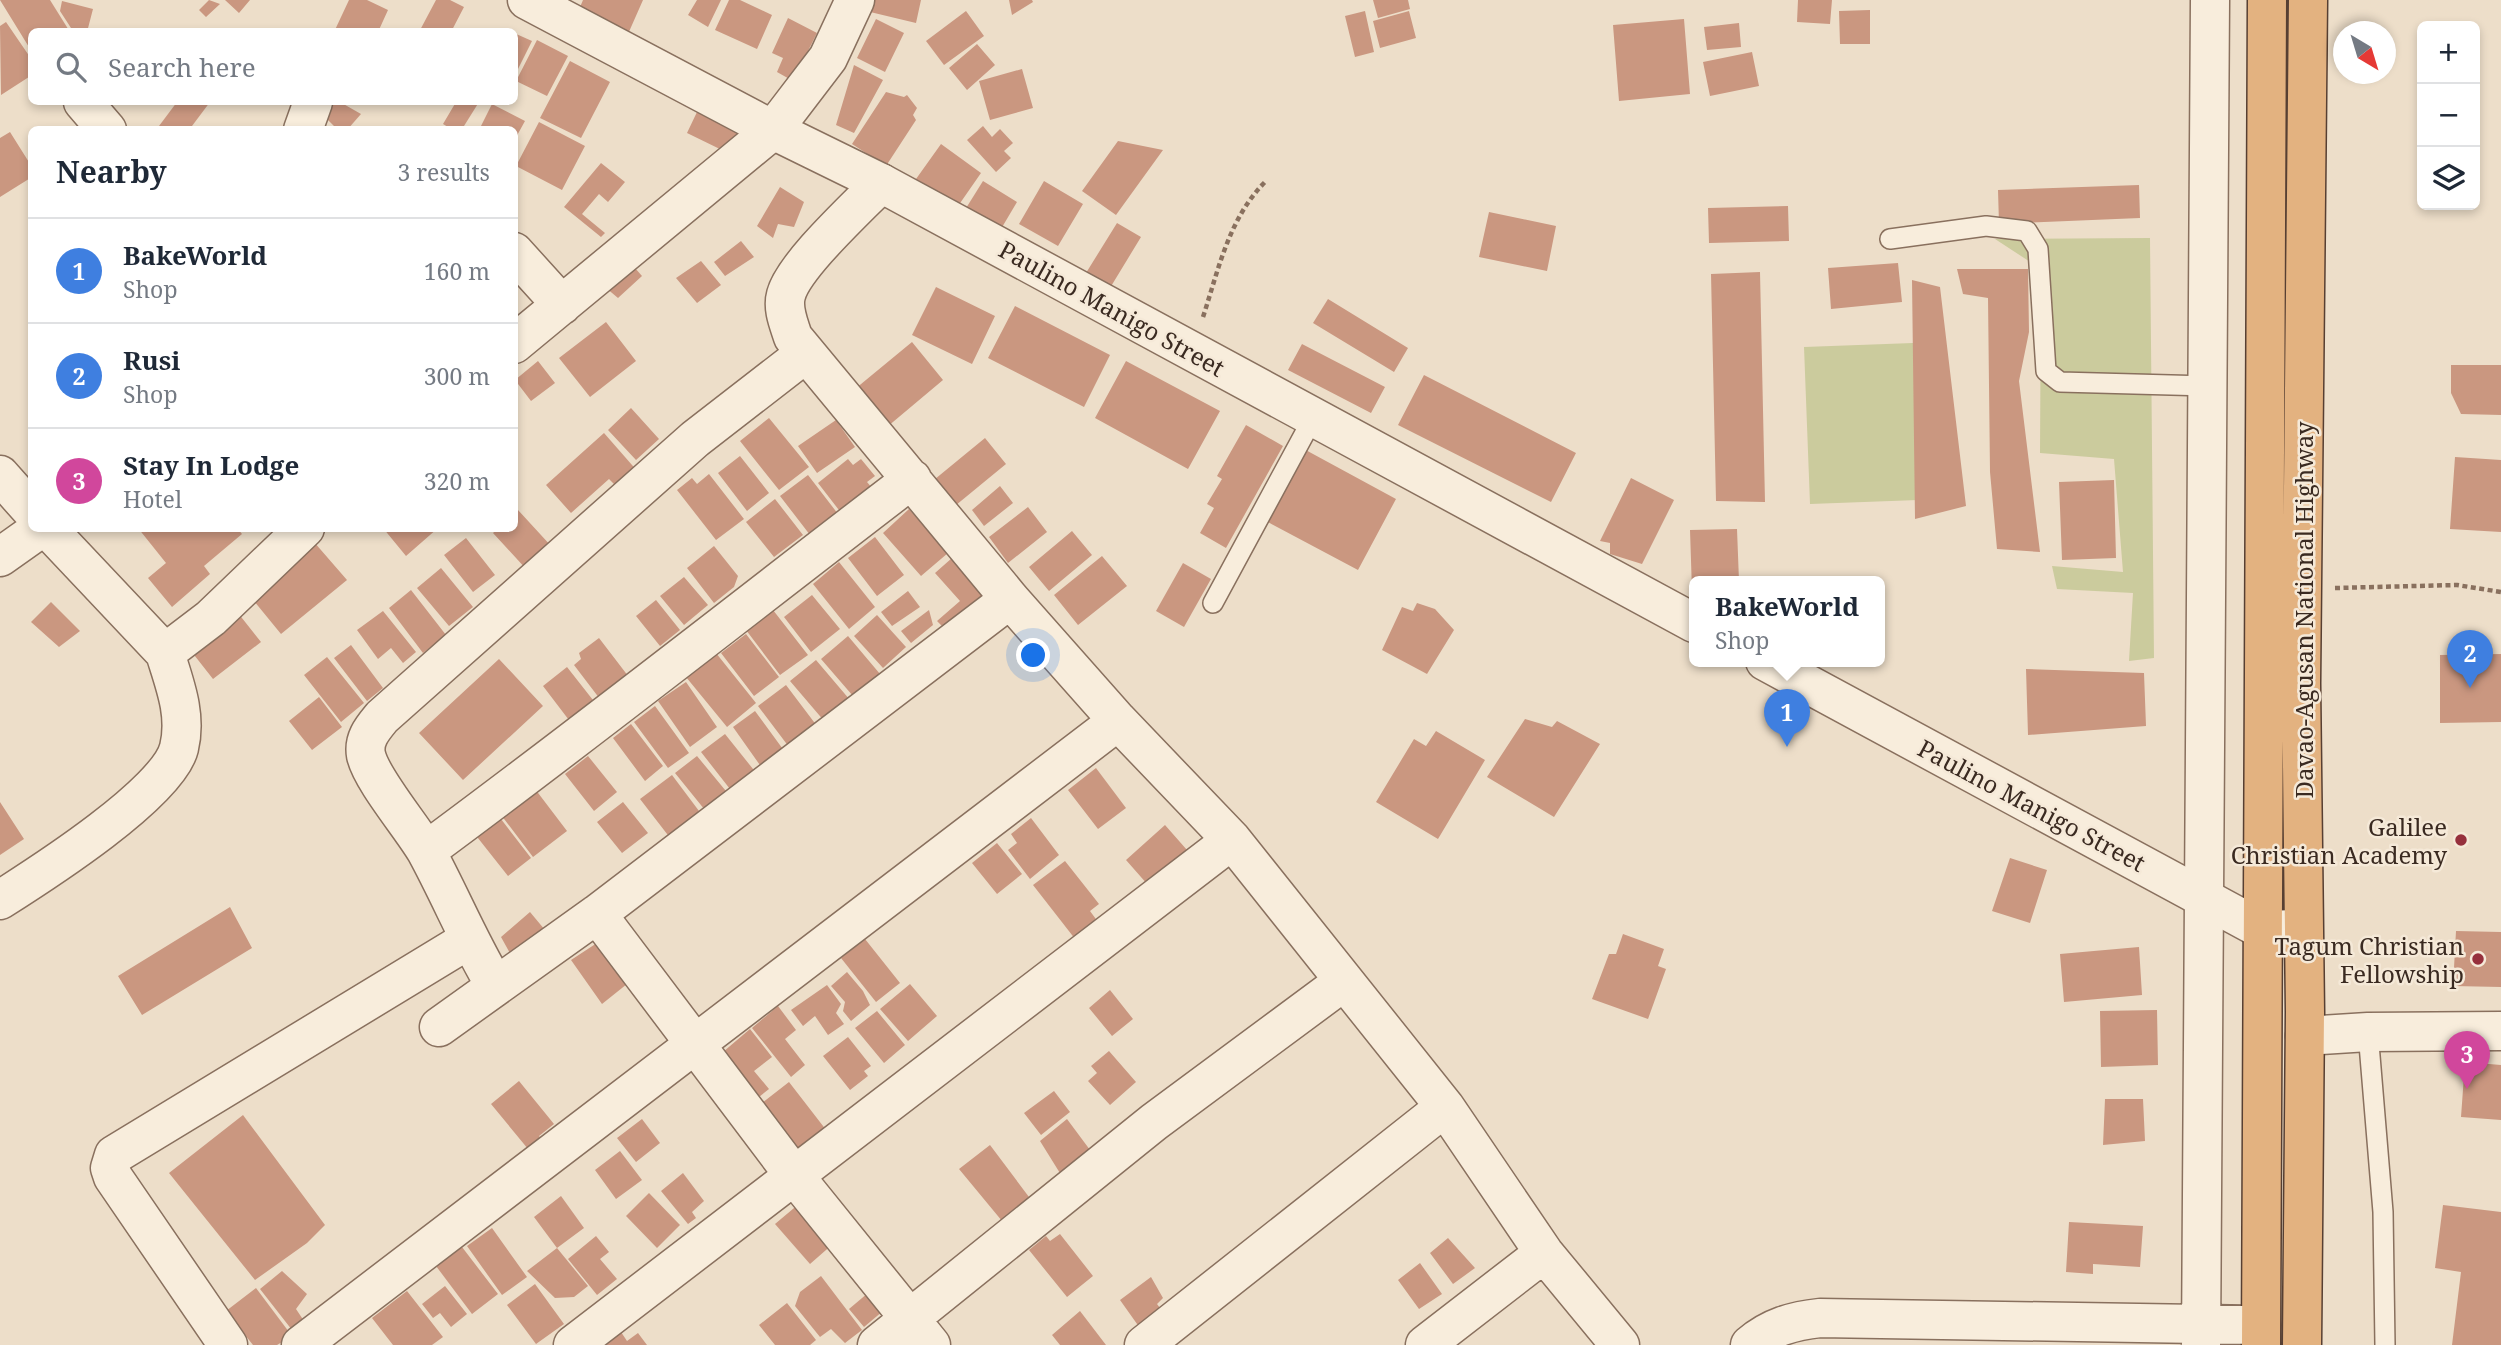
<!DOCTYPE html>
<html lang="en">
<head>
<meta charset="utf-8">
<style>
  :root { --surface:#fff; --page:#f2f2f3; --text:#1f2937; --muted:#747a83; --line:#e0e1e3; --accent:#d93025 }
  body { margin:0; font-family:"Noto Serif",serif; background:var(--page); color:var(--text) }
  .controls { position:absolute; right:21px; top:21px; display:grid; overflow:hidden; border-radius:10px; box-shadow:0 4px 10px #0003 }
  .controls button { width:63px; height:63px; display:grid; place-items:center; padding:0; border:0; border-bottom:2px solid var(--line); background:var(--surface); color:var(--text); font:35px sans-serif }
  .compass { position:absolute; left:2333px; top:21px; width:63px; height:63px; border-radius:50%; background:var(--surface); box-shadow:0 4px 10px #0003; rotate:142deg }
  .you { position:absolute; left:1034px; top:656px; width:24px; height:24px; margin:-18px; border:5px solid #fff; border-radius:50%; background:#1a73e8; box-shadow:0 0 0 10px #1a73e833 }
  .badge { display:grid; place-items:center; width:46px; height:46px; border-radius:50%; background:var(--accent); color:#fff; font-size:23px; font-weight:700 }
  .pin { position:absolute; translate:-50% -58px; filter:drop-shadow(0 2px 4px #0008) }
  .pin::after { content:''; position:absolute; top:37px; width:24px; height:21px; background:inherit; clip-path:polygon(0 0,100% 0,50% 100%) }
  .popup { position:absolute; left:1689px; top:576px; width:196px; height:91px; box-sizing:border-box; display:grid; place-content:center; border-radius:10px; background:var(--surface); filter:drop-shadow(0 2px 5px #0005); font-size:23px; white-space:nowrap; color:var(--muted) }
  .popup b { font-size:26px; color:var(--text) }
  .popup::after { content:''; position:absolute; left:50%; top:100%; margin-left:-14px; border:14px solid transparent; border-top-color:var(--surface) }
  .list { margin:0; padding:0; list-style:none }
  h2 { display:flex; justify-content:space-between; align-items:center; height:91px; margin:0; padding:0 28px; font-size:30px }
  h2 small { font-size:23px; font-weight:400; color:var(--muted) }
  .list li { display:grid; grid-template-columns:46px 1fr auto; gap:21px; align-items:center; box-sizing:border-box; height:105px; padding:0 28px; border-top:2px solid var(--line) }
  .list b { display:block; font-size:26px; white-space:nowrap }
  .list p { margin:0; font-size:23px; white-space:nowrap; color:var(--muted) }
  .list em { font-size:23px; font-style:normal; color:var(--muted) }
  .icon { flex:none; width:38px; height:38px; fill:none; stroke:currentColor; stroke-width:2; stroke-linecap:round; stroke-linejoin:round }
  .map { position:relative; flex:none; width:2501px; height:1345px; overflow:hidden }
  .search { position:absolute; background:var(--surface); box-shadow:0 4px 10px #0003; left:28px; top:28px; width:490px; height:77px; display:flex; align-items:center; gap:18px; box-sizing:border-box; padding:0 24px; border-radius:10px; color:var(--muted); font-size:26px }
  .panel { position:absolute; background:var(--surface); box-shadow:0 4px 10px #0003; left:28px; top:126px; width:490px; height:406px; border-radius:10px }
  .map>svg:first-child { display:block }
</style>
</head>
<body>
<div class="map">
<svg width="2501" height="1345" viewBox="0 0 2501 1345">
  <rect width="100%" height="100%" fill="#eddec9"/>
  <path fill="#cbcb9d" d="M2150 238 2154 658 2129 661 2133 593 2057 589 2052 566 2123 572 2114 459 2040 453 2041 269 1995 239Z
    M1913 343 1918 500 1810 504 1804 347Z"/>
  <path fill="#ca9780" d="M0 0H50L70 32H32V52Z
    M209 0 220 4 206 17 199 10Z
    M225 0H250L239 13Z
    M349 0H367L388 10 378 32H334Z
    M436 0H450L464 7 451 32H419Z
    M583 0H643L628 34 578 12Z
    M697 0H721L708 27 688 15Z
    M729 0H740L772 15 757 49 715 30Z
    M869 0H921L916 23 866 11Z
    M1009 0H1032L1033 2 1012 15Z
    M1373 0H1408L1410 9 1378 18Z
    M1798 0H1832L1830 24 1797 22Z
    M62 1 93 9 87 32 71 28 60 11Z
    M1870 10V44H1840L1839 11Z
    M966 11 984 36 944 65 926 41Z
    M1365 11 1374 52 1355 57 1345 16Z
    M1409 11 1416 38 1380 48 1373 21Z
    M788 18 817 33 793 81 777 72 783 58 772 53Z
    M876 19 904 33 885 72 857 58Z
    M1684 19 1690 94 1619 101 1613 25Z
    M6 22 32 60V75L1 95 0 26Z
    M1739 23 1741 47 1707 50 1704 27Z
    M514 33 532 41 514 77Z
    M537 40 568 56 547 96 516 81Z
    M977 44 995 65 967 90 949 68Z
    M1752 52 1759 86 1710 96 1703 62Z
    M570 61 610 82 581 138 540 118Z
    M854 65 883 80 854 133 836 125Z
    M1022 69 1033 108 990 120 979 81Z
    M886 92 904 97 907 95 917 108 913 115 916 120 886 166 852 144Z
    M177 102H210L189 130H156Z
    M332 102H340L361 114 347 130H338L327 119Z
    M456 102H479L464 126 471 130H453L443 124Z
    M492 104 525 121 514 141V130H479Z
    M697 112 738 133 728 153 687 133Z
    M539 122 585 146 562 190 516 166Z
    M983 126 992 137 1000 129 1013 143 1004 151 1011 158 996 172 967 140Z
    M10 132 32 167V177L0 197V138Z
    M1118 141 1163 150 1116 215 1082 191Z
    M941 144 981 173 956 209 916 179Z
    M601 163 625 182 608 202 599 194 582 214 605 233 601 237 564 207Z
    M983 181 1017 202 998 234 963 213Z
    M1044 181 1083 204 1058 246 1019 224Z
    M2139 185 2140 218 1999 224 1998 190Z
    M780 187 804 202 794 227 778 224 773 238 757 226Z
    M1788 206 1789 241 1709 243 1708 208Z
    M1489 212 1556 226 1547 271 1479 257Z
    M1117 223 1141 237 1110 288 1086 273Z
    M741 241 754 257 725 276 714 262Z
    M628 260 642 276 618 298 599 282Z
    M701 261 721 285 697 303 676 278Z
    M1898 263 1902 302 1831 309 1828 268Z
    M1957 269H2028L2029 332 2019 381 2040 552 1997 549 1990 472 1988 298 1963 294Z
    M1760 272 1765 502 1716 501 1711 274Z
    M1912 280 1940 287 1966 506 1915 519Z
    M936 287 995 316 972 364 912 335Z
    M1328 299 1408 348 1394 372 1313 323Z
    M1015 306 1110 355 1084 407 988 358Z
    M606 322 636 361 590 397 559 358Z
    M912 342 943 380 887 427 855 389Z
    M1302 344 1385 387 1371 413 1288 370Z
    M538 361 555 383 531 401 515 380Z
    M1126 361 1220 411 1188 469 1095 418Z
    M2451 365H2501V415L2461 414 2451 393Z
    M1424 375 1576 453 1551 502 1398 425Z
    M631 408 659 439 636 460 608 430Z
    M769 418 809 467 779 490 740 441Z
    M836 420 855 447 817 473 798 446Z
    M1246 425 1283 446 1226 548 1200 533 1214 508 1207 504 1222 479 1217 476Z
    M604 433 639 473 620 490 609 479 571 513 546 485Z
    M985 438 1006 464 950 510 929 484Z
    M1302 448 1396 499 1358 570 1264 520Z
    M740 456 769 493 747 511 718 473Z
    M2455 457 2501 460V532L2450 529Z
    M848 459 853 465 861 459 875 476 867 482 877 494 842 514 818 483Z
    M709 474 744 519 716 540 677 490 692 478 697 484Z
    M808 475 845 523 817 544 780 496Z
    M1631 478 1674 500 1642 564 1610 554V543L1600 541Z
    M2114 480 2116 558 2062 560 2059 482Z
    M1000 486 1013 503 984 526 972 510Z
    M775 499 803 535 774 557 746 522Z
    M1028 507 1047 532 1008 563 989 537Z
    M909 509 948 553 921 576 883 533Z
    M518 510 552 547 527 570 493 533 498 528H514V513Z
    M138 528H237L242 534 204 566 210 574 172 607 148 578 166 563Z
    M383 528H438L406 556Z
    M1737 529 1739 581H1694L1692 591 1690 530Z
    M1072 531 1092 555 1049 591 1029 567Z
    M875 537 904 575 877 596 848 558Z
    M466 538 495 575 473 592 444 555Z
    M314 542 347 580 281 634 250 596Z
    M714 546 738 576 734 587 714 603 687 568Z
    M1102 556 1127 586 1078 625 1054 595Z
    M952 558 987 597 948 632 937 621 960 601 935 573Z
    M839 562 875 607 849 629 813 584Z
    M1183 563 1211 579 1184 627 1156 611Z
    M441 568 473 607 449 626 417 588Z
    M684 577 708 605 684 625 660 596Z
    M411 590 446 635 423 653 389 608Z
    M908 591 920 607 892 626 881 612Z
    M812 595 840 629 811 652 784 617Z
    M656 600 680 630 660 646 636 616Z
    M51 602 80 631 59 647 31 622Z
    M1417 603 1435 609 1454 630 1427 674 1382 650 1402 607 1413 611Z
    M773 610 808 655 780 675 746 630Z
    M929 610 933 625 911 643 901 631Z
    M383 611 416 652 403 663 391 648 378 659 357 630Z
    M238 613 261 642 213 679 191 651Z
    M877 615 906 647 883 668 854 636Z
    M746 634 779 677 754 696 721 653Z
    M848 636 880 674 853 696 821 659Z
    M599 638 635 685 606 707 574 665 581 659 579 653Z
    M351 645 383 688 367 701 334 658Z
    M716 653 756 703 727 727 686 677Z
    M2501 654V722L2440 723V655Z
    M327 657 364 703 341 722 304 675Z
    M499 659 543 706 463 780 419 733Z
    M816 660 850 700 825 722 790 681Z
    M567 667 600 709 575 728 543 686Z
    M2026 669 2144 673 2146 726 2028 735Z
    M686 682 717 727 690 747 658 701Z
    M786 685 817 726 789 747 758 706Z
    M319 697 342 727 312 750 289 721Z
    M655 706 689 753 668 768 634 722Z
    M755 711 785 752 762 768 733 727Z
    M1525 719 1552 727 1557 721 1600 744 1554 817 1487 777Z
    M631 724 663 766 645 781 613 738Z
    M1436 731 1485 760 1438 839 1376 802 1414 739 1426 746Z
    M725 734 761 779 737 798 701 752Z
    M588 756 617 792 594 811 565 774Z
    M697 756 735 802 713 820 675 773Z
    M1096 768 1126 808 1098 829 1068 790Z
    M672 775 705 819 674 843 640 799Z
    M529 781 567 831 533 857 495 807Z
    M0 802 24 839 0 855Z
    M623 802 648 833 622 853 597 822Z
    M494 810 531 858 508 876 470 828Z
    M1031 818 1059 855 1030 879 1008 850 1017 843 1011 834Z
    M1165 825 1187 850 1148 885 1126 860Z
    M997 843 1022 874 997 894 972 863Z
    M2010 858 2047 870 2030 923 1992 911Z
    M1065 861 1099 904 1090 911 1101 926 1079 944 1033 885Z
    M230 907 252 948 142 1015 118 976Z
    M530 912 545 930 511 955 501 937Z
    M2456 931 2501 932V987L2453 986Z
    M1623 934 1664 949 1658 966 1666 969 1648 1019 1592 999 1609 954H1616Z
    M865 939 900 983 876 1002 841 958Z
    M597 943 627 984 602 1004 571 960Z
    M2139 947 2142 995 2064 1002 2060 954Z
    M847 972 863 991 870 1005 851 1021 843 1011 845 1002 831 986Z
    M910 984 937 1016 908 1041 880 1009Z
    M827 985 841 1004 836 1013 844 1024 828 1035 815 1016 803 1026 791 1010Z
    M1110 990 1133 1019 1112 1036 1089 1008Z
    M778 1006 796 1030 785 1039 805 1065 791 1077 752 1028Z
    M2157 1010 2158 1065 2101 1067 2100 1011Z
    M877 1011 905 1045 884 1063 855 1028Z
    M750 1029 772 1057 754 1071 769 1089 759 1097 723 1052Z
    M848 1037 871 1066 864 1071 868 1076 850 1090 823 1056Z
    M1109 1051 1136 1082 1110 1105 1088 1081 1097 1073 1091 1066Z
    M2465 1062 2501 1065V1120L2461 1117Z
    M519 1081 554 1124 539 1136 546 1145 533 1155 491 1104Z
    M789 1082 830 1135 800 1158 762 1103Z
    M1054 1091 1070 1112 1041 1135 1024 1113Z
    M2105 1099H2143L2145 1141 2103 1145Z
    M243 1115 325 1225 307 1243 255 1280 169 1173Z
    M642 1119 660 1143 636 1162 617 1138Z
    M1067 1119 1093 1154 1063 1178 1040 1141Z
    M990 1145 1035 1205 1007 1227 959 1169Z
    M620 1151 642 1180 616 1199 595 1170Z
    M683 1173 704 1201 692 1212 696 1218 688 1224 661 1191Z
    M649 1193 680 1225 657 1248 626 1216Z
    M561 1196 584 1228 557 1248 534 1217Z
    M800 1203 834 1243 810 1264 775 1224Z
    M2443 1205 2501 1212V1345H2452L2461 1272 2435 1268Z
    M2069 1222 2143 1226 2140 1267 2093 1264V1274L2066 1272Z
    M492 1228 527 1277 502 1295 467 1246Z
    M1060 1234 1093 1276 1067 1297 1029 1250 1046 1236 1050 1241Z
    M596 1236 609 1252 600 1259 617 1279 597 1295 568 1259Z
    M1448 1238 1475 1268 1453 1284 1430 1253Z
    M462 1247 498 1294 472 1314 436 1266Z
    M557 1248 588 1286 574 1297 555 1298 527 1271Z
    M1420 1263 1442 1294 1419 1309 1398 1280Z
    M282 1271 307 1294 296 1309 304 1321 292 1330 260 1289Z
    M821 1276 862 1330 845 1343 831 1329 820 1337 795 1306 800 1292Z
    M1151 1277 1163 1298 1157 1304 1170 1321 1147 1338 1120 1300Z
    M535 1284 564 1324 536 1344 507 1305Z
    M445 1286 467 1314 451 1327 440 1313 433 1318 422 1304Z
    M256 1288 292 1336 277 1345H253L226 1311Z
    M407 1291 443 1337 432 1345H393L372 1318Z
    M868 1293 883 1311 864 1327 849 1309Z
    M787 1303 816 1340 810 1345H775L759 1325Z
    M1080 1311 1106 1345H1060L1052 1335Z
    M621 1332 627 1341 638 1333 647 1345H604Z"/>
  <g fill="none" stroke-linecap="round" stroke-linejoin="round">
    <g stroke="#89705e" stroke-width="22">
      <path id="service" d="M1890 239 1986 226 2027 231 2038 249 2046 371 2060 382 2208 386
        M1213 603 1313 418
        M2368 1032 2383 1212 2385 1345"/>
    </g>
    <g stroke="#89705e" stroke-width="41">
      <path id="minor" d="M83 102 107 130
        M303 130 313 102
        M881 183C858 207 794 265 786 295 782 309 789 324 793 337L1010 599 1118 721 1232 840 1445 1107 1544 1253 1620 1345
        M514 252 562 305
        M514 344 773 130 828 58 855 0
        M0 475 32 511
        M47 528 165 653 211 618 305 528
        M0 557 41 528
        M426 851C590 730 750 603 912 479
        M0 900C41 874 168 793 179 748 187 715 175 685 165 653
        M597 914 793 1174 931 1345
        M495 985C469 942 450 895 426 851 412 827 371 779 366 755 363 739 373 728 382 717L695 439 806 353
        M439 1027 597 914 1010 599
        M2305 1036 2368 1032 2501 1031
        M228 1345 113 1177 110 1168 114 1155 468 940
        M301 1345 1118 721
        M573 1345 1232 840
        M877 1345 1154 1122 1343 982
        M1144 1345 1445 1107
        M1425 1345 1544 1253
        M1750 1345C1771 1327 1793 1321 1820 1318L2261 1325
        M2201 1345 2210 0"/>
    </g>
    <g stroke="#89705e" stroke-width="41">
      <path id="tertiary" d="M527 0 773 130 881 183 1694 623
        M1765 661 2263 930 2294 929"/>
    </g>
    <g stroke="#573f32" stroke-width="41">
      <path id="trunk" d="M2261 1345 2267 0
        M2302 1345 2305 1012 2301 683 2308 0"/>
    </g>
    <path stroke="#89705e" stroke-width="4.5" stroke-dasharray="5 3.5" stroke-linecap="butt" d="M1203 317C1219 268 1229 217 1267 180
      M2335 588 2457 585 2501 592"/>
    <use href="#service" stroke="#f8eddc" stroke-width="19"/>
    <use href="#minor" stroke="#f8eddc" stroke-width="38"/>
    <use href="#tertiary" stroke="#f8eddc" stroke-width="38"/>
    <use href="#trunk" stroke="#e3b280" stroke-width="38"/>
  </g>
  <g fill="#96303c" stroke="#f5e9d8" stroke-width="2.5">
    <circle cx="2461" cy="840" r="7"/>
    <circle cx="2478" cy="959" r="7"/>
  </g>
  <g text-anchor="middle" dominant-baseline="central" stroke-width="5" stroke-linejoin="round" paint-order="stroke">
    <g font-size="24" fill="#3a2a21" stroke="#f5e9d8">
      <text transform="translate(1112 308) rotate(29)">Paulino Manigo Street</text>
      <text transform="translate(2303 610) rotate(-90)">Davao-Agusan National Highway</text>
      <text transform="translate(2032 805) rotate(28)">Paulino Manigo Street</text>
    </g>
    <g font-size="24" fill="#3a2a21" stroke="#f5e9d8" text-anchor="end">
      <text x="2447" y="826">Galilee<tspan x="2447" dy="28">Christian Academy</tspan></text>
      <text x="2464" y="945">Tagum Christian<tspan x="2464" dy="28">Fellowship</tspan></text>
    </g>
  </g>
</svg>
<div class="controls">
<button>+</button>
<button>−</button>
<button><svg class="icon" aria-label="layers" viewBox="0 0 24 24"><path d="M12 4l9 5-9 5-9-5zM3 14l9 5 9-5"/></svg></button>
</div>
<svg class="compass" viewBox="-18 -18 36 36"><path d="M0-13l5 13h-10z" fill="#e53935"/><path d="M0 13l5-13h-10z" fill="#747a83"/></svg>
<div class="you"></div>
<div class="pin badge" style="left:1787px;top:747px;background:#3f7fe0">1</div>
<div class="popup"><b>BakeWorld</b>Shop</div>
<div class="pin badge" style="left:2470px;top:688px;background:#3f7fe0">2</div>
<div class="pin badge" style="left:2467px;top:1089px;background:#d1479c">3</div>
<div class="search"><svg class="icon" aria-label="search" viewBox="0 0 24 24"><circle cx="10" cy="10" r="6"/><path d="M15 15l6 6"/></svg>Search here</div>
<section class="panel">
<h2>Nearby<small>3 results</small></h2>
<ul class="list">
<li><span class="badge" style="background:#3f7fe0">1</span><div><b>BakeWorld</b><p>Shop</p></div><em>160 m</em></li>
<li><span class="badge" style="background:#3f7fe0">2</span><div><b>Rusi</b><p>Shop</p></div><em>300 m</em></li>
<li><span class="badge" style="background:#d1479c">3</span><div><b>Stay In Lodge</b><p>Hotel</p></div><em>320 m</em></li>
</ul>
</section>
</div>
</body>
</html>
